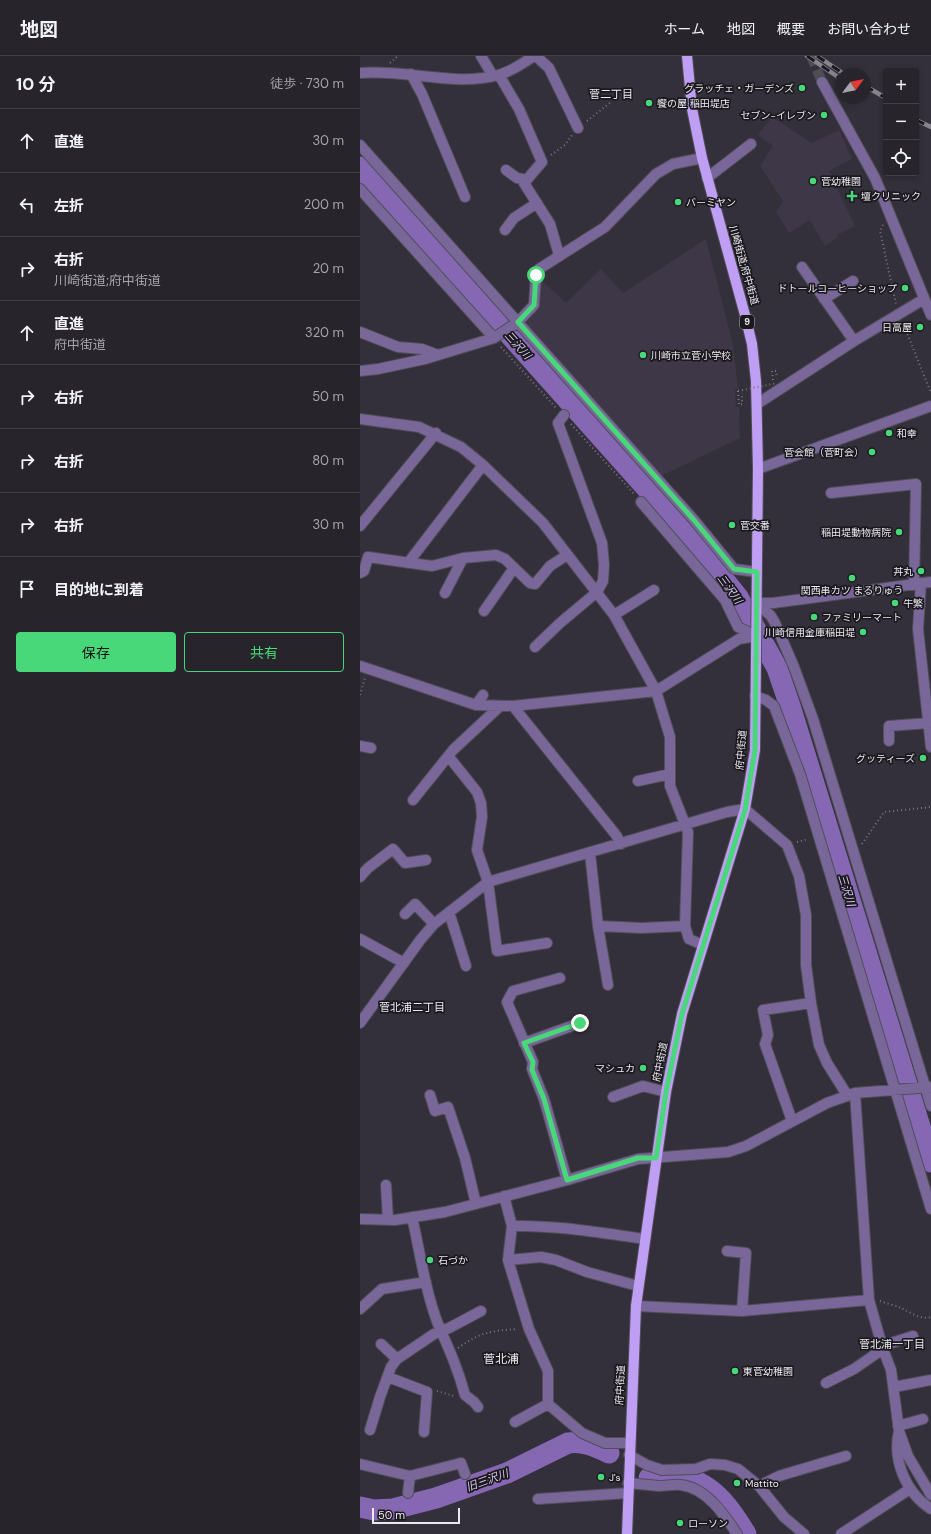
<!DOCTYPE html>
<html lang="ja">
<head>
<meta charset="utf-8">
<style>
  :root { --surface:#27242c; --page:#333038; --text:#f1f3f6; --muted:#a4a4a9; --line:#434148; --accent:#48d779 }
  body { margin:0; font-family:"DM Sans","Noto Sans JP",sans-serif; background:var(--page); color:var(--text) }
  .controls { position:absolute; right:12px; top:12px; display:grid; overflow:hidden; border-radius:4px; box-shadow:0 2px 6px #0003 }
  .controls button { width:36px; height:36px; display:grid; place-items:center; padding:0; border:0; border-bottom:1px solid var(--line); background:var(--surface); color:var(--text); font:20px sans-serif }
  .compass { position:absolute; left:475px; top:12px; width:36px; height:36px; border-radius:50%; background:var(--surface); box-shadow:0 2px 6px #0003; rotate:58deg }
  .scale { position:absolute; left:12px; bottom:10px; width:88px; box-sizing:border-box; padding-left:4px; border:2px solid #ebe9f0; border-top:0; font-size:11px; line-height:14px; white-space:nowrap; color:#ebe9f0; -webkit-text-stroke:3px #1b191e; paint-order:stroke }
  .stop { position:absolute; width:12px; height:12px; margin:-9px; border:3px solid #48d779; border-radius:50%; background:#fff }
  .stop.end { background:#48d779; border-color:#fff; box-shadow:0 1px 4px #0008 }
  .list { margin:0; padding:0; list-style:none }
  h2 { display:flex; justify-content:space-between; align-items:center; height:52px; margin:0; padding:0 16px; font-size:17px }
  h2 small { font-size:13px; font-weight:400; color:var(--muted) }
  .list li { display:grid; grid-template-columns:26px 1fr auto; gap:12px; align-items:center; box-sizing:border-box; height:64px; padding:0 16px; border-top:1px solid var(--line) }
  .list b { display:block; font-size:15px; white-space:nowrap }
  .list p { margin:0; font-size:13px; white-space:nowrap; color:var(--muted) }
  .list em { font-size:13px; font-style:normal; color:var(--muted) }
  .actions { display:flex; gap:8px; padding:12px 16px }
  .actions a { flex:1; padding:9px 0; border:1px solid var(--accent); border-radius:4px; text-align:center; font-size:14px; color:var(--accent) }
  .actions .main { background:var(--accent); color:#111 }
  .icon { flex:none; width:22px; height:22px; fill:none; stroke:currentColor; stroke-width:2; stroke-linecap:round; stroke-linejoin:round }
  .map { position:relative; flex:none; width:571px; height:1478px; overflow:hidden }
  header { display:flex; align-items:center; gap:24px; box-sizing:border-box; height:56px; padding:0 20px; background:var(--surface); border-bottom:1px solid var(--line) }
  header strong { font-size:19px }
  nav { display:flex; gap:22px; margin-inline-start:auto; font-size:14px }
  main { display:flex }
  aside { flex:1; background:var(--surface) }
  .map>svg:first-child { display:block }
</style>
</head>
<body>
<header>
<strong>地図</strong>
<nav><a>ホーム</a><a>地図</a><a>概要</a><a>お問い合わせ</a></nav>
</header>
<main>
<aside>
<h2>10 分<small>徒歩 · 730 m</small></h2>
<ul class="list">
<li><svg class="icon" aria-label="ahead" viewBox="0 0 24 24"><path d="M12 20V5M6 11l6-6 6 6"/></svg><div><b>直進</b></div><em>30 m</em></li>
<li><svg class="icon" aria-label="left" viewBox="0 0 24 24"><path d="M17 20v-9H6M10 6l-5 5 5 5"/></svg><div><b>左折</b></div><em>200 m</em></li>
<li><svg class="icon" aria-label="right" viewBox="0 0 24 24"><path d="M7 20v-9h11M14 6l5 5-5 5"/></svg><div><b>右折</b><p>川崎街道;府中街道</p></div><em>20 m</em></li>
<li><svg class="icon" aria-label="ahead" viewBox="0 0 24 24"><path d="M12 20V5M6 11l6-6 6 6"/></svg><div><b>直進</b><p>府中街道</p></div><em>320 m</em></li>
<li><svg class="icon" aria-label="right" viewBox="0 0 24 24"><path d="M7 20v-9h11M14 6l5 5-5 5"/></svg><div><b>右折</b></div><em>50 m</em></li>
<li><svg class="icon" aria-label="right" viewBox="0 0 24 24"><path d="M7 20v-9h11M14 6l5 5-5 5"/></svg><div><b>右折</b></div><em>80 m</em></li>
<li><svg class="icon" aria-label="right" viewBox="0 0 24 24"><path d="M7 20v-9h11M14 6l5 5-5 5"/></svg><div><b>右折</b></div><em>30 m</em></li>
<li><svg class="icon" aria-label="arrive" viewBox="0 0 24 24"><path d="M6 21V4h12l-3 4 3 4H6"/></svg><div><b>目的地に到着</b></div></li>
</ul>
<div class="actions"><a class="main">保存</a><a>共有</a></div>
</aside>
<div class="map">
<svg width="571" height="1478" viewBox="0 0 571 1478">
  <rect width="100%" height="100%" fill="#34303b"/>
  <path fill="#3d3748" d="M412 61 452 87 479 74 492 103 469 115 495 170 477 179 478 181 465 190 450 164 429 177 416 156 423 145 400 110 413 90 398 79Z
    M346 183 373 289 378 333 375 334 376 351H379L380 382 299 421 170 275 167 266 177 252 179 222 206 247 241 213 263 237Z"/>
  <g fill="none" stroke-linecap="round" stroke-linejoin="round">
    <path stroke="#8567b4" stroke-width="21" d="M0 111 322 472 378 541 417 612 431 653 571 1106
      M289 1422C300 1422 315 1419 326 1422 355 1429 372 1455 386 1478
      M0 1451 14 1454 33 1453 76 1442 147 1417 208 1387C223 1385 235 1390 249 1397"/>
    <path stroke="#4f4c56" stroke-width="10" stroke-dasharray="10 5" stroke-linecap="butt" d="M451 0 462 26"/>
    <g stroke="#514e58" stroke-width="12">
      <path id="minor" d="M121 0 133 20
        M176 0 189 12 218 72
        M0 17C45 13 95 31 138 19 151 16 163 7 174 0
        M51 18 62 38 105 141
        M139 19 159 53 182 106 164 127 190 168 199 199
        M462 26 515 122 571 259
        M0 89 334 464 374 513 397 516
        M146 114 157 122 167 124
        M347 122 391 88
        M0 133 134 282
        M145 174 154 162 177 147
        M442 211 494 285
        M464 243 493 225
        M0 276 38 291 62 293 78 299
        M0 315 18 313 65 303 134 282 158 266 174 249 176 219 179 213 245 171 296 118 313 108 342 102
        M397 348 494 285 564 243
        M0 363 59 371 101 391 123 409 183 467 254 559 296 635 310 681V730L328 776 325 870 329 883 343 889
        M398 413 571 350
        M471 437 556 428 554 528
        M281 446 365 544 378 571 396 580
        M0 470 76 377
        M48 507 123 409
        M0 517 4 515 8 501 72 510 103 502 136 499 145 503 170 527 175 528 190 510 207 499
        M561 527 558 573 571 691
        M85 537 103 502
        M397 547 411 560 415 567 434 611 453 663 571 1050
        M397 547H413L571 526
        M124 555 154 512
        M254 559 294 534
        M175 591 200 567 237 536 243 525 244 509 242 487 198 367 204 359
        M0 610 116 649 153 650 296 635 379 583 396 580
        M395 640 406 644 414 650 440 718 571 1153
        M116 649 123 639
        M153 650 256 779 261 788
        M529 685V670L569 667
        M0 690 11 692
        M89 701 117 736 121 747 122 761 117 794 128 826 137 895 187 887
        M278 725 310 718
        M53 744 93 694 139 651
        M230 797 238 870 282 872 325 870
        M0 821 8 812 33 793 45 807 66 804
        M89 856 106 910
        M45 858 55 848 74 868
        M238 870 248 929
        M0 883 44 907
        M200 922 153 935 147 946 173 1006 172 1013 184 1043 207 1124
        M0 967 61 883 74 868 128 826 367 756 385 753 427 789 439 820 446 859V909L451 947 459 989 467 1007 487 1039
        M164 987 220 967
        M495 1037 509 1244 523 1293 531 1314 539 1375 548 1400 571 1439
        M70 1039 75 1055 88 1051 105 1102 116 1148
        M253 1041 283 1030 306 1036
        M432 1065 405 988 408 979 403 954 451 947
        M26 1129 28 1164
        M144 1140 152 1170 148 1204 169 1273 188 1315V1348L222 1377 245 1387H269
        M52 1161C60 1196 65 1234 78 1268 89 1293 98 1313 105 1339L114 1346 118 1351
        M0 1163 35 1164 85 1156 207 1124 278 1103 368 1096 386 1090 467 1047 495 1037 571 1031
        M152 1170C197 1169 241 1177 285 1183
        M367 1195 386 1197 382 1255
        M148 1204 181 1201 196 1204 227 1216 278 1230
        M276 1250 382 1255 509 1244
        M0 1253 22 1233 66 1226
        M21 1288 37 1303
        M522 1290 553 1280
        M28 1321 67 1336 64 1376
        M466 1327 494 1313 523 1293
        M534 1331 571 1324
        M155 1366 188 1348
        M538 1370 563 1363
        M10 1374 20 1341 31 1311 37 1303 74 1278 89 1272 121 1255
        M539 1375C532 1404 546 1437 571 1453
        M269 1399 287 1409 302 1414 336 1413 350 1408 365 1409 378 1413 399 1430 424 1461 444 1478
        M0 1408 50 1420 101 1407 105 1418
        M268 1427C279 1428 289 1429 299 1430 306 1430 314 1428 321 1429 346 1432 364 1458 377 1478
        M399 1430 419 1420 486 1400
        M48 1437 50 1420
        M178 1443 268 1437
        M481 1478 550 1433"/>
    </g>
    <g stroke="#514e58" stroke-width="12">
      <path id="major" d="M267 1478 276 1250 306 1036 322 958 385 753 395 694 398 413 396 325 392 288 385 259 342 102 332 53 327 0"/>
    </g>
    <path stroke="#79767f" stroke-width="2" stroke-dasharray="1 3" stroke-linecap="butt" d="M30 7 38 0
      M227 65 251 46
      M191 99 205 89 212 79
      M523 169 520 175 536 248
      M543 267 571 337
      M141 291 197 353
      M413 324 412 315H416L417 322
      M378 335 379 349 382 348V337
      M211 368 275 439
      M0 639 5 622
      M437 786 448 783
      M502 788 524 756 571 751
      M520 1245C527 1248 535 1249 541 1252 550 1256 560 1264 571 1261
      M98 1292C121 1276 130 1275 157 1273
      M77 1335 94 1340
      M115 1422 142 1412 210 1381
      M58 1442 99 1427
      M0 1446C15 1451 27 1448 42 1446"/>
    <use href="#minor" stroke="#7a679a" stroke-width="10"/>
    <use href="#major" stroke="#bf9ff3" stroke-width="10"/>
    <g stroke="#88848e" stroke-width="4.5">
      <path id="rail" d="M447 0 481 23
        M457 0 484 18
        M505 30 526 42
        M556 64 571 71"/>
    </g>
    <use href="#rail" stroke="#1b191e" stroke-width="3" stroke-dasharray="9" stroke-linecap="butt"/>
    <path stroke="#79767f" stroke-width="2" stroke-dasharray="1 3" stroke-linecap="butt" d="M378 335 417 327"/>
  </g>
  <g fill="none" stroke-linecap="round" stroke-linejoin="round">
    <path stroke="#48d779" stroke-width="5" d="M176 219 174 249 158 266 334 464 374 513 397 516 395 694 385 754 322 958 306 1036 296 1102H278L207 1124 184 1043 172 1014 173 1006 164 987 220 967"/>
  </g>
  <g fill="#48d779" stroke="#1b191e" stroke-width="1.5">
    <circle cx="442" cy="32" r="4"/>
    <circle cx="289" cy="47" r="4"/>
    <circle cx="464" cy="59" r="4"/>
    <circle cx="453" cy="125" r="4"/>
    <path d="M490 134h4v4h4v4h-4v4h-4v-4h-4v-4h4z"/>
    <circle cx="318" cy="146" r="4"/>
    <circle cx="545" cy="232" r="4"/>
    <circle cx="560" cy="271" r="4"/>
    <circle cx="283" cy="299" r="4"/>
    <circle cx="529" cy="377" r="4"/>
    <circle cx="512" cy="396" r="4"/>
    <circle cx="372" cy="469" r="4"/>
    <circle cx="539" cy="476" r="4"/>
    <circle cx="561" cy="515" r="4"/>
    <circle cx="492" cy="522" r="4"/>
    <circle cx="535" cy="547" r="4"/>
    <circle cx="454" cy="561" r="4"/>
    <circle cx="503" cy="576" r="4"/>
    <circle cx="563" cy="702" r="4"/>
    <circle cx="283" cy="1012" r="4"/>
    <circle cx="70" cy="1204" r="4"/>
    <circle cx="375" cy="1315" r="4"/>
    <circle cx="241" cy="1421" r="4"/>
    <circle cx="377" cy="1427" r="4"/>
    <circle cx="320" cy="1467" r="4"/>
  </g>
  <g text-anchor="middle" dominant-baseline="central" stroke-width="3.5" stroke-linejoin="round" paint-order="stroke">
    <rect fill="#1b191e" stroke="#adabb1" stroke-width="1" x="380" y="259" width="14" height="14" rx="3"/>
    <g font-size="9" font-weight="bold" fill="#ebe9f0">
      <text x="387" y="266">9</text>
    </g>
    <g font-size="10" fill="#ebe9f0" stroke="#1b191e" text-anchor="start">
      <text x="434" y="32" text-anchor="end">グラッチェ・ガーデンズ</text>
      <text x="297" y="47">饗の屋 稲田堤店</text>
      <text x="456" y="59" text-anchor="end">セブン-イレブン</text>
      <text x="461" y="125">菅幼稚園</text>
      <text x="501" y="140">壇クリニック</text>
      <text x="326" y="146">バーミヤン</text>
      <text x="537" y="232" text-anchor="end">ドトールコーヒーショップ</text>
      <text x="552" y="271" text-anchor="end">日高屋</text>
      <text x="291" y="299">川崎市立菅小学校</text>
      <text x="537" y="377">和幸</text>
      <text x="504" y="396" text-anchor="end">菅会館（菅町会）</text>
      <text x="380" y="469">菅交番</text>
      <text x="531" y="476" text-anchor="end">稲田堤動物病院</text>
      <text x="553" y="515" text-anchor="end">丼丸</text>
      <text x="492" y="534" text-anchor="middle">関西串カツ まるりゅう</text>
      <text x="543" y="547">牛繁</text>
      <text x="462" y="561">ファミリーマート</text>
      <text x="495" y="576" text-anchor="end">川崎信用金庫稲田堤</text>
      <text x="555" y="702" text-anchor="end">グッティーズ</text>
      <text x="275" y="1012" text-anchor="end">マシュカ</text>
      <text x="78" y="1204">石づか</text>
      <text x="383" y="1315">東菅幼稚園</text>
      <text x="249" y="1421">J's</text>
      <text x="385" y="1427">Mattito</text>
      <text x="328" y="1467">ローソン</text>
    </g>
    <g font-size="10" fill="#ebe9f0" stroke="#1b191e">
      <text transform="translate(384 209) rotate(74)">川崎街道;府中街道</text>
      <text transform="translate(381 694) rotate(-85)">府中街道</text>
      <text transform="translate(300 1006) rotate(-79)">府中街道</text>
      <text transform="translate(260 1329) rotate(-87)">府中街道</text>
    </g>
    <g font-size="11" fill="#ebe9f0" stroke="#1b191e">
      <text x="251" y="38">菅二丁目</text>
      <text x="52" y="951">菅北浦二丁目</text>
      <text x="532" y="1288">菅北浦一丁目</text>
    </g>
    <g font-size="11" font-style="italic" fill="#d8c9f3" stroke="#1b191e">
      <text transform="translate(158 289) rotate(48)">三沢川</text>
      <text transform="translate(370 533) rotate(54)">三沢川</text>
      <text transform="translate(487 834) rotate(73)">三沢川</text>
      <text transform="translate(127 1424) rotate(-20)">旧三沢川</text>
    </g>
    <g font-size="12" fill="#ebe9f0" stroke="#1b191e">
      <text x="141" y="1303">菅北浦</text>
    </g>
  </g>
</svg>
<div class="controls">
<button>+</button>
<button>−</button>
<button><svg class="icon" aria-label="locate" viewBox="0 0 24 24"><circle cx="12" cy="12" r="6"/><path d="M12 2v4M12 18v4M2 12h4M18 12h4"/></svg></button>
</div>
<svg class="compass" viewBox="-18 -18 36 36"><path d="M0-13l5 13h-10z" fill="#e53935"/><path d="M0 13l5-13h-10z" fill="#a4a4a9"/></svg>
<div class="scale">50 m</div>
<div class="stop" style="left:176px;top:219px"></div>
<div class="stop end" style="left:220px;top:967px"></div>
</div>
</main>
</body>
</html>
